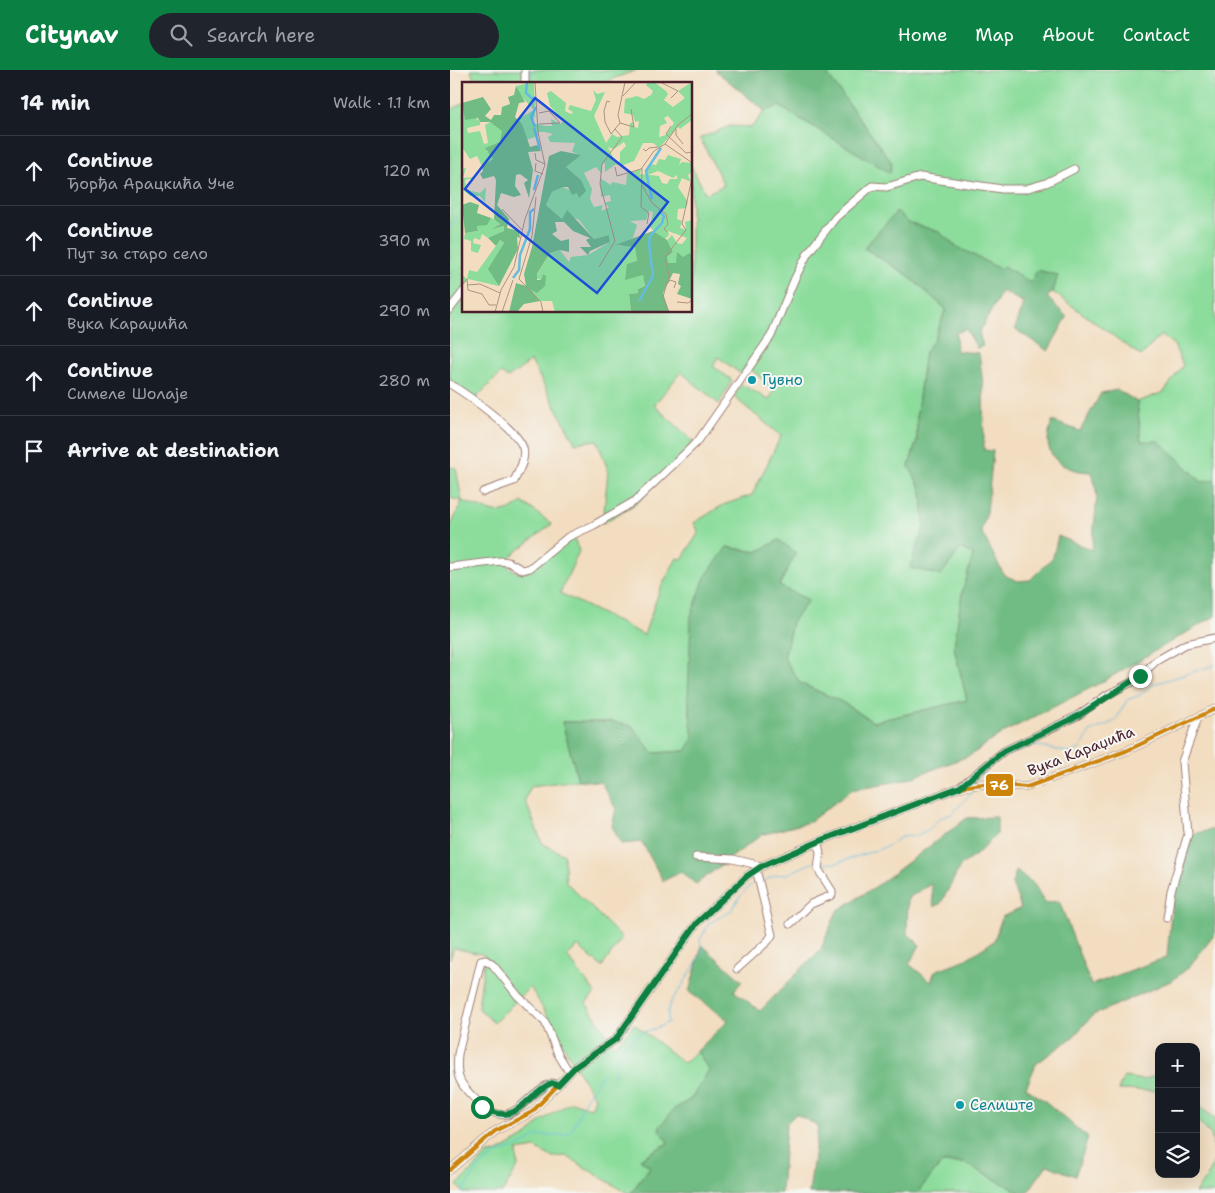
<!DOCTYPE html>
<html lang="en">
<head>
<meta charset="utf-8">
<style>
  :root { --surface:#171b24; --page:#20242c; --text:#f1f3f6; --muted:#9ea1a6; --line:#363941; --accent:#0b8043 }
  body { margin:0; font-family:"Shantell Sans",sans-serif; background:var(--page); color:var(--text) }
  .controls { position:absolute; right:15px; bottom:15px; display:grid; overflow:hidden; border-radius:10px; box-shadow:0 5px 20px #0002 }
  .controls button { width:45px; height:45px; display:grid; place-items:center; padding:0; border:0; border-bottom:1px solid var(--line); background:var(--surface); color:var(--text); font:25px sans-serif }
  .stop { position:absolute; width:15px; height:15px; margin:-11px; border:4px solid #0b8043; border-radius:50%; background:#fff }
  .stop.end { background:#0b8043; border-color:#fff; box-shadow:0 1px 5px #0008 }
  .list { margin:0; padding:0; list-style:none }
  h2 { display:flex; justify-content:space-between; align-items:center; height:65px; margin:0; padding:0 20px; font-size:21px }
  h2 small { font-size:16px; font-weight:400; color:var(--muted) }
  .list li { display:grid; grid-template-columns:32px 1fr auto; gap:15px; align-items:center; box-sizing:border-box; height:70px; padding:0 20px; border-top:1px solid var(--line) }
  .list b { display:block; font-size:19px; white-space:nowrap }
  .list p { margin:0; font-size:16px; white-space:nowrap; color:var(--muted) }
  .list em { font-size:16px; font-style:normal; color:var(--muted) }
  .icon { flex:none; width:28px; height:28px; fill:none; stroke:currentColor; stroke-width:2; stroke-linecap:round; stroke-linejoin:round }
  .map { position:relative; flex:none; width:765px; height:1123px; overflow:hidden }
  header { display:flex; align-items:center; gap:30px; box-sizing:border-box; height:70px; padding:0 25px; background:var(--accent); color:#fff }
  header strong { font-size:24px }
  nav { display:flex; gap:28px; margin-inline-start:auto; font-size:18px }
  .search { width:350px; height:45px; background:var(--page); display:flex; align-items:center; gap:12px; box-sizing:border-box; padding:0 18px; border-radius:28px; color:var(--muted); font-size:19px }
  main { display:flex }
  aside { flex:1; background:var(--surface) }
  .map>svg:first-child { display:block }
</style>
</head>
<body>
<header>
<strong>Citynav</strong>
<div class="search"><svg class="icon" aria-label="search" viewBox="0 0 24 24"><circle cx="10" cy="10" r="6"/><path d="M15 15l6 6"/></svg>Search here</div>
<nav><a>Home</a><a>Map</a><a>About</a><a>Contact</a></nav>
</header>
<main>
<aside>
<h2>14 min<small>Walk · 1.1 km</small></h2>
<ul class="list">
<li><svg class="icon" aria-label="ahead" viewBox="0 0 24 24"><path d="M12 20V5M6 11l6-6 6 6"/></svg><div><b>Continue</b><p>Ђорђа Арацкића Уче</p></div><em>120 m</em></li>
<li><svg class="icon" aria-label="ahead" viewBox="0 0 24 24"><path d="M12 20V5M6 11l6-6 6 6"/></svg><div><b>Continue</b><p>Пут за старо село</p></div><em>390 m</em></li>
<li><svg class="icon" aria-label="ahead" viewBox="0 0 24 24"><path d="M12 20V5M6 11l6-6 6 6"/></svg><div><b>Continue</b><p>Вука Караџића</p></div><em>290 m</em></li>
<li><svg class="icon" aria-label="ahead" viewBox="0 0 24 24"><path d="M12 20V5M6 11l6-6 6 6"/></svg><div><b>Continue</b><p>Симеле Шолаје</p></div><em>280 m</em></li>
<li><svg class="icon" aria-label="arrive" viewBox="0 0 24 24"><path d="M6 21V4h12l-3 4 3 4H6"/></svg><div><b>Arrive at destination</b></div></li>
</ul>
</aside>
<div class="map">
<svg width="765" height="1123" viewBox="0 0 765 1123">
  <rect width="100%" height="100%" fill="#f6f6f2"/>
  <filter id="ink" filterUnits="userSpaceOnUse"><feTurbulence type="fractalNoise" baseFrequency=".02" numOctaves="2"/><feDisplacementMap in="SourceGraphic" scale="10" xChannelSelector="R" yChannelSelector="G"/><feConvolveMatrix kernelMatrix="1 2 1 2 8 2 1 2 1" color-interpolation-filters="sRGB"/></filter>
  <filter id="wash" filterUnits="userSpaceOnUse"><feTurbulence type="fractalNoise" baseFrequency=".0096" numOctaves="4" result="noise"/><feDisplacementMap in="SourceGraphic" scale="20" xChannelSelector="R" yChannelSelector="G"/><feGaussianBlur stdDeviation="1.12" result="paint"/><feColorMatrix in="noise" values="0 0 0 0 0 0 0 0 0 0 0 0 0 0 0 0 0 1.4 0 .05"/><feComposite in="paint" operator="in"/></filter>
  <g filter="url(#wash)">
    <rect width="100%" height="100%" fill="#f2ddc0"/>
    <path fill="#8cdd9c" stroke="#6b7e64" d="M21 0H187L148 14H25Z
      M374 0H765V409L752 412 727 388 691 371 687 332 714 322 733 295 724 275 711 265 691 286 603 222 607 205 582 213 555 197 548 198 503 175 489 162 458 152 414 178 456 204 496 239 484 270 475 282 467 342V370L459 396 472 421 474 457 460 498 491 505 511 478 524 485 512 523 504 577 517 630 423 652 392 632 350 613 334 588 342 552 358 530 329 516V470L307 482 277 477 238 627 243 669 236 681 203 683 182 656 162 652H112L128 710 81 716 75 730 92 773 114 785 116 812 172 868 152 897 128 876 117 886 145 923 136 933 165 976 184 954 234 993 247 981 259 1000 241 1029 224 1039 218 1073 190 1089 200 1097 181 1123H177L116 1086 102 1087 85 1078 67 1081 68 1097 52 1123H14L7 1115 38 1084 46 1083 78 1065 91 1051 121 1032 141 1038 145 1028C121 992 103 953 80 917L44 953 28 938 35 885 4 878 0 889V458L12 431 0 428V397L6 398 12 431C38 439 49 451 72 432L102 454 53 492 68 503 79 501 123 465 129 481 110 523 194 565 210 519 227 488 232 489 249 462 244 453 273 435 302 425 331 366 284 327 291 314 319 330 324 320 296 295 291 304 268 287 263 296 282 310 269 334 231 302 204 335 245 373 187 433 153 453 158 400 147 370 125 373 81 291 58 308 51 303 23 331 0 317V41L14 32V241H241V96L256 124 274 115 250 68 280 56 302 57 315 41 329 36 440 102 442 93Z
      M709 1004V1021L668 1020 674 1007 693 1010Z
      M746 1025 752 1039 765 1048V1083L761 1065 746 1049Z
      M765 1088V1123H745L759 1104Z
      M491 1093H514L571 1123H467Z"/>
    <path fill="#71bc84" stroke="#5e6e58" d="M265 0H374L442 93 440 103 329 36 315 41Z
      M447 141 458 152 489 162 504 175 548 198 555 197 581 213 587 200 608 205 603 222 597 227 617 247 598 281 565 259 574 233 552 221 529 263 533 276 527 278 516 259 506 263 507 281 529 283 533 315 534 380 543 381 537 442 531 461 554 505 568 511 580 510 603 487 608 466 642 480 647 426 642 402C623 402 598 394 598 370 598 364 601 357 602 351L630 361 651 323 668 320 687 332 691 371H709L752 412 765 409V546L652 612 549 665 521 685 455 710 403 719 359 752 311 765 246 814 231 802 213 811 192 772 171 774 162 756 166 739 151 712 128 710 112 652H162L182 656 203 683 236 681 243 669 238 627 241 546 255 507 277 477 307 482 329 470 346 483 329 516 359 530 342 552 334 588 350 613 392 632 423 652 517 630 504 577 512 523 523 485 511 478 491 505 460 498 474 457 472 421 459 396 467 370V342L475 282 484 270 496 239 456 204 414 178Z
      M547 747V764L526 785 511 795 491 833 484 837 481 814 458 828 457 863 470 875 459 894 481 912 485 901 516 889 544 871 552 847 571 838 562 813 566 801 584 814 595 833 609 831 641 915 717 887 723 821 743 764 765 759V864L739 897 723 910 643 945 623 967 586 994 576 1018 595 1031 638 1068 625 1106 597 1095 577 1123H571L514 1093H492L467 1123H359L368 1056 346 1044 336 1054 331 1123H181L200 1097 190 1089 218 1073 209 1058 224 1039 241 1029 259 1000 247 981 278 950 239 922 252 875 292 911 284 921 310 941 371 879 387 841 428 815 517 748Z"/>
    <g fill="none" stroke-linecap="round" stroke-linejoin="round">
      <path stroke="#65bce2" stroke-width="1" d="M79 14 83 0
        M0 157 14 139
        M544 693 553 686 585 675 621 683 631 678 640 662 665 651 677 630 690 625 704 614 765 595
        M528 710 538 699
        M373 794 387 793 436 777 451 767 466 766 478 760 490 748 502 744 525 719
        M314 811 326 805 337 804 364 792
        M164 1006C169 986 174 967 197 961 206 958 210 957 218 952 216 930 225 929 234 913 240 903 246 892 253 882L250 870 259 853 281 841 290 826 305 811
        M12 1123 28 1098 46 1084 70 1076 87 1066 116 1065 123 1058 136 1028 153 1004"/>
    </g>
  </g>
  <g filter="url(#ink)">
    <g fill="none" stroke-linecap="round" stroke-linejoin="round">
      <g stroke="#9e7e76" stroke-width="9">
        <path id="minor" d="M75 0V14
          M0 239 14 221
          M0 314C16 324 68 360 73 378 76 390 69 400 64 411L33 422
          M0 497 51 491 58 492 73 500 80 498 118 467 144 455 185 431 248 371 321 266 345 208 358 183 386 147 422 116 437 117 470 107 552 119H575L596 113 624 99
          M512 715 554 681 627 646 657 625 686 610 706 591 720 583 736 574 765 568
          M246 787 283 789 312 796
          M717 848 721 821 738 764 732 692 748 647
          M340 854 361 834 382 825V821L368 799 370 784 368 772
          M287 899 318 871 322 865 306 799
          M108 1015 102 1013C69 1026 63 1069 22 1026 8 1012 6 1005 8 984L31 891 36 890 43 895 68 926 95 952 108 984 119 1002
          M0 1100 45 1061 82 1042 125 997 166 969 247 853 297 806 312 796 375 769 510 717 533 714 577 717 676 681 765 639"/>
      </g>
      <use href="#minor" stroke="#fff" stroke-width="7"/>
      <g stroke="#f6f6f2" stroke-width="8">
        <path id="bus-1" d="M0 1100 45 1061 82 1042 125 997 166 969 247 853 297 806 312 796 375 769 510 717 533 714 577 717 676 681 765 639"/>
      </g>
      <use href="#bus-1" stroke="#cc840b" stroke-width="4"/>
    </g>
  </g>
  <g fill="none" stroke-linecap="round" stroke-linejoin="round" filter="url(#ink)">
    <path stroke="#0b8043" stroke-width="6" d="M32 1037C69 1059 74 1024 102 1013L108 1015 125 997 166 969 247 853 297 806 312 796 375 769 510 717 554 681 628 646 690 606"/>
  </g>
  <g fill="#0f9aa8" stroke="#f6f6f2" stroke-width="2">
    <circle cx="302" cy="310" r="5"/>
    <circle cx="510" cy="1035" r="5"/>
  </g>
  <g text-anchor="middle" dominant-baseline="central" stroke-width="4" stroke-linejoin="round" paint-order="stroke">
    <g font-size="15" fill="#0d838f" stroke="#f6f6f2" text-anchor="start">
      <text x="312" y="310">Гувно</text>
      <text x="520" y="1035">Селиште</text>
    </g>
    <g font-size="15" fill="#4a1f2b" stroke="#f6f6f2">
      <text transform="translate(631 681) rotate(-21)">Вука Караџића</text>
    </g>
  </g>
  <g transform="translate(12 12)">
    <rect width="230" height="230" fill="#f2ddc0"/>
    <path d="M72 0 73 34 70 41 84 44H90L89 37 98 42 102 39 88 24 85 11 89 9 104 21 103 29 109 32 111 30 106 27 108 23 129 29 134 18 131 8 135 12 143 10 132 34 144 61 150 52 155 55 167 53 168 41 172 40V45L176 46 177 39 173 40 171 33 162 31 163 17 175 14 182 17 189 13 191 9 184 3 186 0H192L204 9 206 12 202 18 211 25 223 16 216 9 230 0V38L218 47 216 45 197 66 191 61H181L172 79 159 84 154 82 143 90V81L140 82V92L134 85 122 91 130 107 128 117 132 125 141 123 139 129 147 125 142 121 149 119 148 113 139 115 138 96 149 103 150 100 164 103 165 92 179 87 178 92 197 94 200 101 205 102 208 97H215V93L211 96 196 89 186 93 183 89 187 82 194 83 197 77 203 78 206 73 219 77 217 83 220 80 230 81V90L226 93 229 100 220 96 216 105 226 120 224 126 216 127 215 137 220 139 218 146 224 148 223 140 230 138V173L227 171 214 181H205V175L211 170 205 158 210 153 215 161 220 162 225 156 206 149 207 153 203 157 198 155 188 145 191 130 187 129 184 138 168 139 175 143 171 156 154 164H173L175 179 169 195 181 192 183 204 176 207 177 211 167 212 169 230H93L90 219H78L69 208 83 204 81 192 79 198 73 196 88 171 98 168 107 180 109 175 126 173 148 160 147 153 132 157 117 138 108 134 100 137 84 123 90 110 101 105 109 109 119 98 104 85 118 73 110 70 113 61 88 60 86 55 91 52 83 50H76V54L64 58 56 37 72 28 58 13 54 4ZM206 34 212 41 204 53 197 55 198 44 205 41 202 36ZM162 60 164 64 158 70V79L154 81 146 65 152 67ZM0 23 18 40V43L5 46 6 51 18 49 22 62 26 61 23 43 28 40 41 48 38 60 24 69 30 72 31 77 20 84 15 74 8 77 0 65ZM4 86 1 96 14 95 3 98 5 108 18 111 24 105 23 120 18 114H8L0 107V87ZM29 136 38 140 34 146 42 144V149L35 154 26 156 20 152 18 158 12 156 11 161 19 163 16 171 9 169V159L2 157 3 151 16 149 15 144ZM38 158 42 161 40 168 31 182 37 204 6 197 0 204V193L5 197 7 188 15 190Z" fill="#8cdd9c" fill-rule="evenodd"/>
    <path d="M54 4 63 20 57 21 53 35 60 42 68 65 75 63 79 69 66 70 71 88 67 116 62 101 66 98 58 92 54 93 53 104 59 113 52 115 39 111 35 123 47 137 45 146 57 149 58 156 55 155 56 167 37 204 26 187 42 161 38 158 34 164 26 156 42 149V144L30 147 38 142 32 137 34 98 32 94 21 97 18 92 21 89 20 84 31 77 23 66 38 60 40 49 28 40H18L16 36 3 38 0 21 21 15 29 27 23 34 29 38 32 33H39L40 25 48 22 46 15 52 13ZM99 69 119 73 104 85 119 98 124 109 117 116 115 111 110 113 106 105H101L90 110 84 123 100 137 105 128 132 157 147 153 148 160 128 169 126 173 118 165H129L124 158 128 156 111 149 102 140H93L95 149 90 152 99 159 107 157V170L98 168 88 171 75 192V198H79L81 192 84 194 83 204 75 211 69 208 78 219 62 222 55 230H47L54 201 64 204 62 192 70 165 87 74ZM8 120 17 123 15 131 29 136 25 143 15 144 16 149 3 151 0 123ZM191 149 205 158 211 170 205 175 206 181H214L215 170 221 175 227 171 230 173V217L215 212 219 204 216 202 218 192 211 191 201 211 207 230H169L167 212 176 211V207L183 204 181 193 163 198 165 182 175 179 173 165 153 163Z" fill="#71bc84"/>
    <path fill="none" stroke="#65bce2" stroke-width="2.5" d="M65 0 64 11 73 19M73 45 69 35 74 25M72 46 78 67M72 108 76 93M190 117 184 89 199 66M51 196 57 188 58 173 68 147V130L72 127M177 219 191 194 187 163 188 154 200 141 202 134 197 128"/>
    <path fill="none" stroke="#af9184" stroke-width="1" d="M198 0 216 9 209 16M161 14 174 0M148 20 145 19 142 29 143 40 149 52 153 47M158 41 172 45 169 27M77 42 98 41 87 29 77 31M209 44 204 52 224 71 230 70M214 47V53L221 62M203 62 229 80M181 67 184 69 187 66 196 65M73 71 74 78 83 82M74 81 73 89 81 92M153 85 155 94 179 87 192 69 203 62 216 43 230 32M180 86 179 125 187 131 185 142M180 103 190 121 204 132 206 142 202 147 205 150M40 127 60 148M137 185 153 159 138 102 140 82 160 55 153 47 158 41 156 33 163 0M57 197 70 154 74 115M57 197 79 220 81 230M206 201 208 198 214 200 212 206M0 203 5 197 6 208 20 212 27 223H34M5 203 18 202 38 211M215 220 226 221 230 218M33 230 39 208 52 185 63 137 83 83 76 50 73 0M40 230 51 198M207 230 201 215 207 193 203 175 224 148 220 142 230 96"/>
    <path fill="#1d4ed8" fill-opacity="0.15" stroke="#1d4ed8" stroke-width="2.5" d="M73 16 206 120 135 211 3 107Z"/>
    <rect width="230" height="230" fill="none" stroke="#4a1f2b" stroke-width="2.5"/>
  </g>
  <rect stroke="#f6f6f2" stroke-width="2" x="535" y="703" width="29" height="24" rx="5" fill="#cc840b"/>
  <g font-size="14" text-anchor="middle" font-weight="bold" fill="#fff">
    <text x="549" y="720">76</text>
  </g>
</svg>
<div class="controls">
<button>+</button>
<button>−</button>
<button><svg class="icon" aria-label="layers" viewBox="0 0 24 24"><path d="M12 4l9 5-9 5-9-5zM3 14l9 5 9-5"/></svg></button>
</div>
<div class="stop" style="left:32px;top:1037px"></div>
<div class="stop end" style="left:690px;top:606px"></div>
</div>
</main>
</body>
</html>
